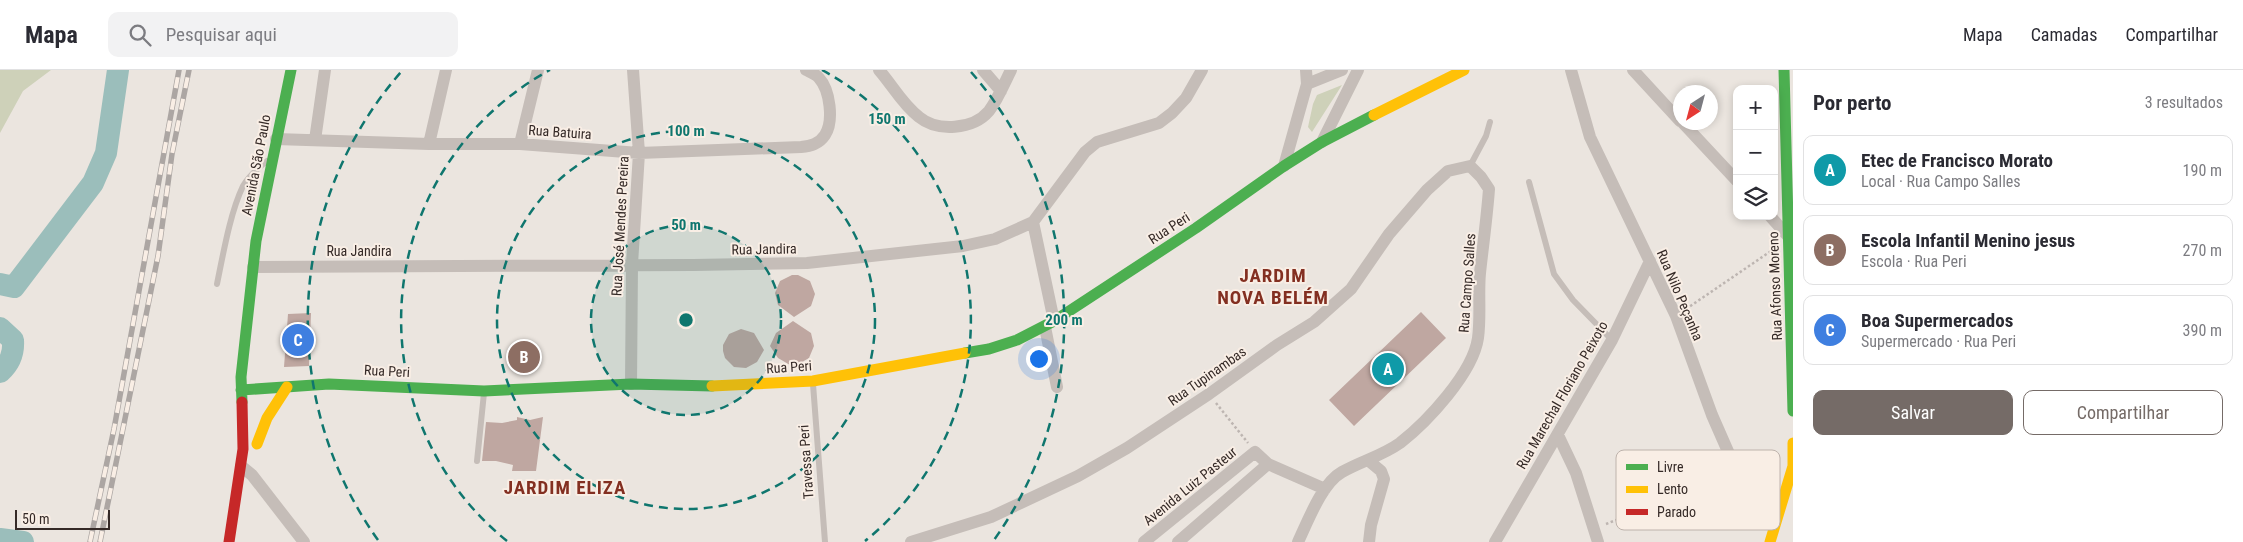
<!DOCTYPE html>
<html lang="pt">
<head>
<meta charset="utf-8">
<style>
  :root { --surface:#fff; --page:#f2f2f3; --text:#2b2b33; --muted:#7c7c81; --line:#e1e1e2; --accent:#756b67 }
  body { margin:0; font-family:"Roboto Condensed",sans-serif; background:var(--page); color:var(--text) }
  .controls { position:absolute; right:15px; top:15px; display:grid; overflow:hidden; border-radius:10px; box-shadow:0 2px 8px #0003 }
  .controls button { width:45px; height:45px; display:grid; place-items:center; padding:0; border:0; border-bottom:1px solid var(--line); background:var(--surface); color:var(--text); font:25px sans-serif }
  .compass { position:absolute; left:1673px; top:15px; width:45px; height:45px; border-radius:50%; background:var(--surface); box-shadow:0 2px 8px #0003; rotate:216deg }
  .scale { position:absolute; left:15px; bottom:12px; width:95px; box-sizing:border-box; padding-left:5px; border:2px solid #352a27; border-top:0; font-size:14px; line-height:18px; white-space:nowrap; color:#352a27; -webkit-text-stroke:4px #f9eee5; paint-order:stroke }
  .you { position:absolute; left:1038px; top:288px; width:18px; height:18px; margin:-12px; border:4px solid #fff; border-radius:50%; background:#1a73e8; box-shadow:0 0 0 8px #1a73e833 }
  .badge { display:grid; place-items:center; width:32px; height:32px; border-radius:50%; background:var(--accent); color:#fff; font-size:16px; font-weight:700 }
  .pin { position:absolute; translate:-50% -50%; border:2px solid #fff; box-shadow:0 1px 5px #0006 }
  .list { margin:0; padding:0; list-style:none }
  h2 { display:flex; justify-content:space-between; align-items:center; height:65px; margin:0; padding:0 20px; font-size:21px }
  h2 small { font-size:16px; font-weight:400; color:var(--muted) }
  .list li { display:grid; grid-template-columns:32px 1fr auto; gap:15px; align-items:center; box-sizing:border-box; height:70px; margin:0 10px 10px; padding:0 10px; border:1px solid var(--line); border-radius:10px }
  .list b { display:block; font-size:19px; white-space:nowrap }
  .list p { margin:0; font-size:16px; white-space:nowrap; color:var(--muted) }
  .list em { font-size:16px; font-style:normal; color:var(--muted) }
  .actions { display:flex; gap:10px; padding:15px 20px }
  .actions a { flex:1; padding:11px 0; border:1px solid var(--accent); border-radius:10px; text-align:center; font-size:18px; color:var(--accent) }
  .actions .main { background:var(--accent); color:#fff }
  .icon { flex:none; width:28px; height:28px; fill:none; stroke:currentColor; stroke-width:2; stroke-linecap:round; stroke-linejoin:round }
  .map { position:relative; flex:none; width:1793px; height:472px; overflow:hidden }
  header { display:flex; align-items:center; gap:30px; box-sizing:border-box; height:70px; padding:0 25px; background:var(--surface); border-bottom:1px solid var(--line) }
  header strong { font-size:24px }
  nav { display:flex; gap:28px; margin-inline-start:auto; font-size:18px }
  .search { width:350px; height:45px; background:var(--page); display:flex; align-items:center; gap:12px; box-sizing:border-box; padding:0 18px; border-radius:10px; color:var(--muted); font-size:19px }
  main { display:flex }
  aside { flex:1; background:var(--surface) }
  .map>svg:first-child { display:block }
</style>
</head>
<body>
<header>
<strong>Mapa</strong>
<div class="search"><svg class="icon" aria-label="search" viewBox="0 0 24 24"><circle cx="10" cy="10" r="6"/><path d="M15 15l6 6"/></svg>Pesquisar aqui</div>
<nav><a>Mapa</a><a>Camadas</a><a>Compartilhar</a></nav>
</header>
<main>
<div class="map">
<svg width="1793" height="472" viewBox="0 0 1793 472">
  <rect width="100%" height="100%" fill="#ebe5df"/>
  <path fill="#ced1b9" d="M0 0H51L23 21 0 63Z
    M1342 15 1312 62 1308 57 1313 34 1317 25Z"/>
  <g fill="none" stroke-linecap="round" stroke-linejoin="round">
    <path stroke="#9bbebb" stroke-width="22" d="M0 214 14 217 93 113 106 83 118 0
      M0 258 13 270C14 284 10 293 0 302
      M0 469 23 472"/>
  </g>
  <path fill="#bfa7a1" d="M792 205H798L810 211 815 224 811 236 794 247 778 235 775 223 780 211Z
    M1421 242 1446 268 1354 356 1329 330Z
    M311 243 309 296 284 297 288 244Z
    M793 251 811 263 814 276 809 288 797 295H790L778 288 770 276 776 263Z
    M741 259 754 263 764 280 757 292 746 298 734 297 725 288 723 281V275L729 264Z
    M517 347 530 350 543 347 536 401H512L513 395 496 391H482L486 352 502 353 517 350Z"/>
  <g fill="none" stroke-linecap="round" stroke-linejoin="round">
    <path stroke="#bdb5b1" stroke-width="2.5" stroke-dasharray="2.5 2.5" stroke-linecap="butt" d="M1686 239 1774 179
      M1216 333 1248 373
      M1606 454 1726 407"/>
    <path stroke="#c5bdb8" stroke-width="6" d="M1470 96 1486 66 1490 52
      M1529 112 1554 204 1573 230 1612 270
      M217 214C223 185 230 143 243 116 249 106 258 98 267 91
      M813 314 825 472
      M477 391 484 323"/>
    <path stroke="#c5bdb8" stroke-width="12" d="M879 0C893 16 902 34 919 47 937 62 973 60 989 41 998 29 1004 14 1011 0
      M983 0 1001 21
      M1571 0 1590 67 1676 246 1712 345 1737 402 1756 434 1774 456
      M1633 0 1680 51
      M1307 14 1342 0
      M1682 52 1737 111
      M276 69 429 74H520L639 83 801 77C811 76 819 74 825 65 834 51 830 20 819 8 816 4 810 2 806 0
      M315 70 325 0
      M1322 72 1358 0
      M429 74 446 0
      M520 74 538 0
      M1284 96 1307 14 1306 0
      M1770 146 1787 165
      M1033 152 1054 251
      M253 197 693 195 807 193 963 176 995 169 1033 152 1085 82 1097 72 1159 53 1172 43 1186 28 1202 0
      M1045 257 1057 317
      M631 314 632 194 639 83 633 0
      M1558 365 1576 403 1598 472
      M1369 391 1381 401 1384 409 1371 455 1369 472
      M241 396 252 405 304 472
      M911 472 991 447 1078 406 1127 378 1209 324 1277 275 1314 252 1351 219 1389 164 1427 120 1448 101 1470 96 1481 107 1489 119C1487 147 1483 175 1480 203 1478 224 1481 246 1478 268 1473 303 1427 352 1400 373 1382 386 1361 391 1342 402 1322 413 1308 451 1298 472
      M1144 472 1255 382 1268 394 1325 419
      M1178 472 1268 394
      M1495 472 1612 270 1650 191"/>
    <path stroke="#4caf50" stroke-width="11" d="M1784 0 1793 341
      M965 283 989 279 1017 270 1054 251 1196 158 1284 96 1322 72 1374 45
      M241 320 329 314 484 321 631 314 712 316
      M242 332 241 307 256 171 291 0"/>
    <path stroke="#ffc107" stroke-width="11" d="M1374 45 1464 0
      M712 316 813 311 965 283
      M257 374 267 348 287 317
      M1770 472 1793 396V373"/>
    <path stroke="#c62828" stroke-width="11" d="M229 472 243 379 242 332"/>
    <g stroke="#aca6a3" stroke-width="5.5">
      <path id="rail" d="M90 472 114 359 179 0
        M100 472 158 186 172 84 189 0"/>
    </g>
    <use href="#rail" stroke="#f9eee5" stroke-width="4" stroke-dasharray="11" stroke-linecap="butt"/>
  </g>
  <circle cx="686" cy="250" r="95" fill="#0f766e" fill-opacity=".12"/>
  <g fill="none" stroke="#0f766e" stroke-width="2.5" stroke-dasharray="9 6">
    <circle cx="686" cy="250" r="95"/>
    <circle cx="686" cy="250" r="189"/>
    <path d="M507 471A284 284 0 0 1 550 0M822 0A284 284 0 0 1 865 471"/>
    <path d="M378 470A378 378 0 0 1 401 2M971 2A378 378 0 0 1 994 470"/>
  </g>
  <g text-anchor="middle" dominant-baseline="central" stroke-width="4" stroke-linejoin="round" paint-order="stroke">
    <g font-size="14" fill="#352a27" stroke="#f9eee5">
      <text transform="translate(560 62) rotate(4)">Rua Batuira</text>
      <text transform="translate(256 95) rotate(-79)">Avenida São Paulo</text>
      <text transform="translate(620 156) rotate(-87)">Rua José Mendes Pereira</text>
      <text transform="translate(1169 158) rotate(-33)">Rua Peri</text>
      <text transform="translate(764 179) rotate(-1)">Rua Jandira</text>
      <text x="359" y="181">Rua Jandira</text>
      <text transform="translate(1467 213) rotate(-86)">Rua Campo Salles</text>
      <text transform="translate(1775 216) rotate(-92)">Rua Afonso Moreno</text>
      <text transform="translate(1680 225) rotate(67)">Rua Nilo Peçanha</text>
      <text transform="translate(789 297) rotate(-4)">Rua Peri</text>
      <text transform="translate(387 301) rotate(3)">Rua Peri</text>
      <text transform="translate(1207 306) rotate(-35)">Rua Tupinambas</text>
      <text transform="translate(1562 325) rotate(-60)">Rua Marechal Floriano Peixoto</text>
      <text transform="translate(806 392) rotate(-94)">Travessa Peri</text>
      <text transform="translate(1190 416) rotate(-39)">Avenida Luiz Pasteur</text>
    </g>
    <g font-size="19" font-weight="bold" letter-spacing="1" fill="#832f21" stroke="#f9eee5">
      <text x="1273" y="205">JARDIM<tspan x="1273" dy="22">NOVA BELÉM</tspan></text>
      <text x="565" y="417">JARDIM ELIZA</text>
    </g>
  </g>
  <rect x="1616" y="380" width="164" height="80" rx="8" fill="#f9eee5" stroke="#beb3ac" stroke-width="1"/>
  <rect x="1626" y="394" width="22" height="6" fill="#4caf50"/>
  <rect x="1626" y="416" width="22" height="7" fill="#ffc107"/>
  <rect x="1626" y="439" width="22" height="6" fill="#c62828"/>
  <g font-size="14" fill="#352a27">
    <text x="1657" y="402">Livre</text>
    <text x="1657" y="424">Lento</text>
    <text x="1657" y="447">Parado</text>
  </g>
  <circle cx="686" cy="250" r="8" fill="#0f766e" stroke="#f9eee5" stroke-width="2.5"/>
  <g font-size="15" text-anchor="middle" font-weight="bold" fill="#0f766e" stroke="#f9eee5" stroke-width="4" stroke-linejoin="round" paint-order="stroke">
    <text x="887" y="54">150 m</text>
    <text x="686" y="66">100 m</text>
    <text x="686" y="160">50 m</text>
    <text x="1064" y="255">200 m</text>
  </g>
</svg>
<div class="controls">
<button>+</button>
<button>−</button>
<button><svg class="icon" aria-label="layers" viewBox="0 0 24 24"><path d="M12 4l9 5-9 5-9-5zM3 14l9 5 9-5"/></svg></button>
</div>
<svg class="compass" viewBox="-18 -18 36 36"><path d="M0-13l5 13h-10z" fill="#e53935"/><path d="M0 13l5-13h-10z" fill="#7c7c81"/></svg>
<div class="scale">50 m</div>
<div class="you"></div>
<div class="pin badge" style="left:1388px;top:299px;background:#0f9aa8">A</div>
<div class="pin badge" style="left:524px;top:287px;background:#8d6e63">B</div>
<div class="pin badge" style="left:298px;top:270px;background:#3f7fe0">C</div>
</div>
<aside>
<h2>Por perto<small>3 resultados</small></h2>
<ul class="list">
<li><span class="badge" style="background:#0f9aa8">A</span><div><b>Etec de Francisco Morato</b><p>Local · Rua Campo Salles</p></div><em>190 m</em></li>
<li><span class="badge" style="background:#8d6e63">B</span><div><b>Escola Infantil Menino jesus</b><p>Escola · Rua Peri</p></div><em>270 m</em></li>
<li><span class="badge" style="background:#3f7fe0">C</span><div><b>Boa Supermercados</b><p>Supermercado · Rua Peri</p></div><em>390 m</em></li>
</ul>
<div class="actions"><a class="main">Salvar</a><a>Compartilhar</a></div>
</aside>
</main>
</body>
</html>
